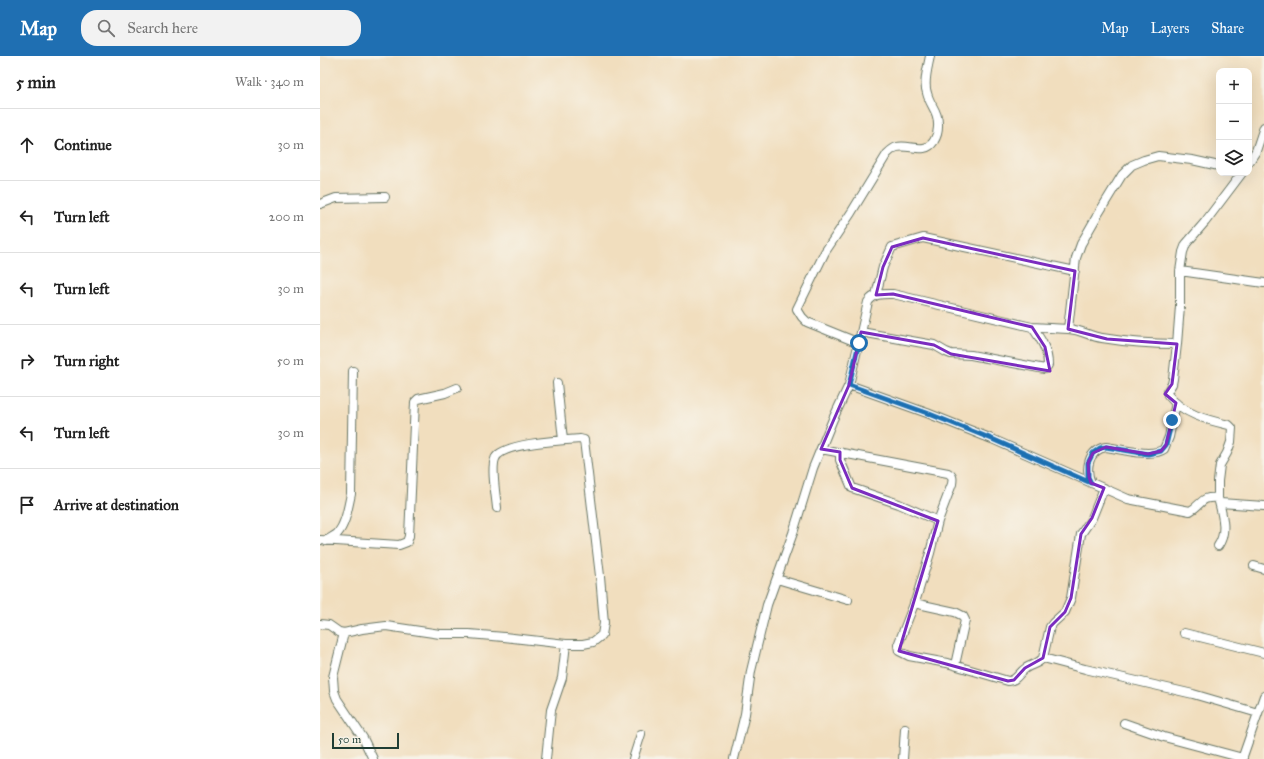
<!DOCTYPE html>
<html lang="en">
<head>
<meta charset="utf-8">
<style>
  :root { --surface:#fff; --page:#f2f2f2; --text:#222; --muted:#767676; --line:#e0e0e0; --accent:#1f6fb2 }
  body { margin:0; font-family:"IM FELL Great Primer",serif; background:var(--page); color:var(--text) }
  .controls { position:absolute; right:12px; top:12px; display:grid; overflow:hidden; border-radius:8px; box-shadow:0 4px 16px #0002 }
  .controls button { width:36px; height:36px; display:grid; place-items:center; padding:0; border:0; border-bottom:1px solid var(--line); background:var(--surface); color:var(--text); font:20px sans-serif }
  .scale { position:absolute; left:12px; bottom:10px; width:67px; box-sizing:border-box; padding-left:4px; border:2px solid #1f3d34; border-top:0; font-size:11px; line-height:14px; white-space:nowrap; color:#1f3d34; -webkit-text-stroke:3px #f7f3e8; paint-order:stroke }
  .stop { position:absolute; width:12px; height:12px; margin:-9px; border:3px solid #1f6fb2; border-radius:50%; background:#fff }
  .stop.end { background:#1f6fb2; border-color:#fff; box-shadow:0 1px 4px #0008 }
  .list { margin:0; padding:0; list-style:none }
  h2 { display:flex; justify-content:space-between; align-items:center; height:52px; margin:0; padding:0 16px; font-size:17px }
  h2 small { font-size:13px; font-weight:400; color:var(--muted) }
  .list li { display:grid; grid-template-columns:26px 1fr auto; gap:12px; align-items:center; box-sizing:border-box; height:72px; padding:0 16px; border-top:1px solid var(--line) }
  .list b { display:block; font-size:15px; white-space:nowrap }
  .list em { font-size:13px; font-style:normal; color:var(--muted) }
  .icon { flex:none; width:22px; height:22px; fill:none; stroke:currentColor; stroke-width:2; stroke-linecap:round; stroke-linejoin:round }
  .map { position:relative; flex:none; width:944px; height:703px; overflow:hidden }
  header { display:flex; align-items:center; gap:24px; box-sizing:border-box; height:56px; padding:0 20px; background:var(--accent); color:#fff }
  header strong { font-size:19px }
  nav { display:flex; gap:22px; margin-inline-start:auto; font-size:14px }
  .search { width:280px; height:36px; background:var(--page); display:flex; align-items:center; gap:10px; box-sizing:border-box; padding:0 14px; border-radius:16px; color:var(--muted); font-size:15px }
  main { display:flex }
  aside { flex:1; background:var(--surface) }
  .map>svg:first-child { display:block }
</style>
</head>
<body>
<header>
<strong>Map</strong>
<div class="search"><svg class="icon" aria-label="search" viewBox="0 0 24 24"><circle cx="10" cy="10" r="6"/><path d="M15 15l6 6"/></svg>Search here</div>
<nav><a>Map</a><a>Layers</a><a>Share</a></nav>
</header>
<main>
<aside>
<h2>5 min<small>Walk · 340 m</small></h2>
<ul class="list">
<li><svg class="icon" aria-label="ahead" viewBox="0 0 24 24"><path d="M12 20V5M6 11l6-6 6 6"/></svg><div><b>Continue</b></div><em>30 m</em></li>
<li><svg class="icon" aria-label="left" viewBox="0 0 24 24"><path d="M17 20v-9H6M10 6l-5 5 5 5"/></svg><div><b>Turn left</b></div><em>200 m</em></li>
<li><svg class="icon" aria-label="left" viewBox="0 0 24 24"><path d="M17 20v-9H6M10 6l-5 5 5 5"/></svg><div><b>Turn left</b></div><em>30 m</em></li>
<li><svg class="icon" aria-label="right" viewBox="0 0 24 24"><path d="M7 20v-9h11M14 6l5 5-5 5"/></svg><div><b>Turn right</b></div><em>50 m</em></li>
<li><svg class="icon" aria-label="left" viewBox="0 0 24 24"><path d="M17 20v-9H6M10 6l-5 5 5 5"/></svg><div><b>Turn left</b></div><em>30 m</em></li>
<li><svg class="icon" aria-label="arrive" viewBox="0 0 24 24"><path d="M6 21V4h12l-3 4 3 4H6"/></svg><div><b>Arrive at destination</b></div></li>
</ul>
</aside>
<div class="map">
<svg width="944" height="703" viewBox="0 0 944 703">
  <rect width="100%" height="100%" fill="#f7f3e8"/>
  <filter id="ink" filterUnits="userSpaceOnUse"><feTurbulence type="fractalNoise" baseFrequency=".025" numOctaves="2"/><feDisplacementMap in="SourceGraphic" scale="8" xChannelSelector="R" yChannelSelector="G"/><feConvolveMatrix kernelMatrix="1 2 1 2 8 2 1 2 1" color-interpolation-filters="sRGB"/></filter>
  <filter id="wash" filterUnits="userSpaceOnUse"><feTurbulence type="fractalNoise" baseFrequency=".012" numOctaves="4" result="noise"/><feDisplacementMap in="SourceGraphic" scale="16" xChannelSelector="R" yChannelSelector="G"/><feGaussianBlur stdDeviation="0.9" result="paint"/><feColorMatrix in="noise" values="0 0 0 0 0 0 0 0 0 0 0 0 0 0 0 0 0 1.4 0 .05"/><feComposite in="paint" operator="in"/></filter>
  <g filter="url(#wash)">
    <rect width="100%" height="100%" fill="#f1debe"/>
  </g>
  <g filter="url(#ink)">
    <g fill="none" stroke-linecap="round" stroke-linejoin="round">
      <g stroke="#687564" stroke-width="10">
        <path id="street" d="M929 106 936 95 944 71
          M899 110 872 104 838 100 824 104 812 109 802 119 777 160 761 188 756 202 748 273C762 274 769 280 782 282 806 286 833 288 857 288L860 250V215L863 196 866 188 885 166 922 117
          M0 148 16 142 65 141
          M860 215 944 227
          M556 239 563 211 572 191 603 182 755 215
          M541 276 614 289 626 296 631 298 651 299 725 313 728 309C728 294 721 283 712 271
          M539 287 487 266 482 261 477 253 505 196 531 157 567 98C570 95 573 92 577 91 590 88 605 99 614 85 617 80 618 77 618 71 619 55 610 50 607 37 603 26 608 11 610 0
          M237 327 243 384
          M529 329 548 246C554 237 563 238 573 238L712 271 748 273
          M501 393 628 417C633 420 633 422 632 428L618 465
          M520 396V404L532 432 579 448 618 465 610 497 596 543 578 589 579 595 589 600 627 607 688 625C697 625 699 616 706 612 712 608 718 608 723 602L765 613 873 638 938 657
          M771 427C765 413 768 394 786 391 801 393 832 402 844 393L849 381 856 347
          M900 447 944 450
          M0 484 79 489 87 486 89 480 95 346 98 343 125 337 137 332
          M6 485C9 483 14 480 17 478 26 468 28 451 31 438L33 315
          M898 490C908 476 902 458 898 442
          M934 510 944 513
          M457 523 528 544
          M594 547 635 556 643 560 645 564 635 609
          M0 568 9 569 19 576 24 577 42 573 66 570 120 578H149L184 581 246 588H263L273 586 282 579 284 567 280 520 264 384 260 383C244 384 180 387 175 403 171 413 176 440 177 452
          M24 577 13 621 14 635 17 643 43 682 53 703
          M864 577 944 597
          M723 602 730 571 733 567 745 556 751 542 761 478 772 462 784 432
          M804 667 844 681 923 702
          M226 703 231 654 242 622 246 588
          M313 703 321 678
          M414 703 425 658 431 615 447 549 473 477 493 412 513 363 529 329 607 357 672 383 808 443 870 455C883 448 880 440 898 442V425L900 409 907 397 911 386 912 372 909 369C887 364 863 358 848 339L847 336 852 328 853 323 857 288
          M583 703 585 673
          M922 703 944 640"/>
      </g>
      <use href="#street" stroke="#fff" stroke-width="8"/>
    </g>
  </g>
  <g fill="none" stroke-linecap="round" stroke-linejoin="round" filter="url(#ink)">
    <path stroke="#1f6fb2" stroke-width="5" d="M539 287 529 329 607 357 672 383 771 427 768 421V407L773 397 780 392 786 391 828 398 841 395 846 389 852 364"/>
  </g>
  <path fill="none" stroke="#7b2cbf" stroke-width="3" stroke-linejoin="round" d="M603 182 755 215 748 273 787 283 857 288 852 328 845 338 856 347 846 389 841 395 828 398 786 391 773 397 768 407 769 421 771 427 784 432 772 462 761 478 751 542 745 556 730 571 723 602 705 612 694 624 688 625 579 595 618 465 532 432 520 404V396L501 393 529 329 541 276 614 289 631 298 730 315 725 291 712 271 573 238 556 239 563 211 572 191Z"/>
</svg>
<div class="controls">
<button>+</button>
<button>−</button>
<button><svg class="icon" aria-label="layers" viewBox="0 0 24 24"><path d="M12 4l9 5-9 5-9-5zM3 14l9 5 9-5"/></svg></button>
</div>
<div class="scale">50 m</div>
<div class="stop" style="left:539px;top:287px"></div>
<div class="stop end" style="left:852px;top:364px"></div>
</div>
</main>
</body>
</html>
